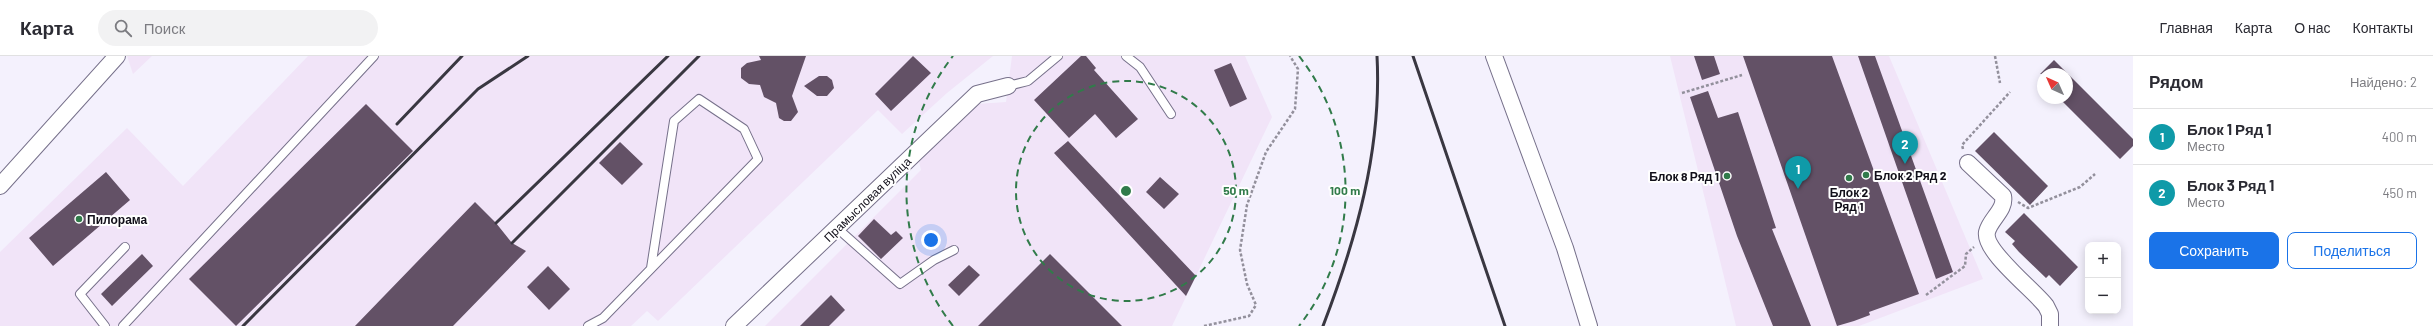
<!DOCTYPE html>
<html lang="ru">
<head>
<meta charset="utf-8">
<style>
  :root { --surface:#fff; --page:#f2f2f3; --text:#2b2b33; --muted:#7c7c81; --line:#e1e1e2; --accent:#1a73e8 }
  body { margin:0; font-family:Barlow,sans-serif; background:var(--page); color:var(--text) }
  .controls { position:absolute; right:12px; bottom:12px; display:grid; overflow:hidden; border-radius:8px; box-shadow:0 2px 10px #0003 }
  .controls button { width:36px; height:36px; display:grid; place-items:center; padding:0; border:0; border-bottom:1px solid var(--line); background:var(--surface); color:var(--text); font:20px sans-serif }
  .compass { position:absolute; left:2037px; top:12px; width:36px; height:36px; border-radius:50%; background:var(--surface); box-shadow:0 2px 10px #0003; rotate:315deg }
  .you { position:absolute; left:931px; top:184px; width:14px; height:14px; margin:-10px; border:3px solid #fff; border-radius:50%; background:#1a73e8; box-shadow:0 0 0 6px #1a73e833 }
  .badge { display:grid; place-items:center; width:26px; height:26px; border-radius:50%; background:var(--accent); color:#fff; font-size:13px; font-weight:700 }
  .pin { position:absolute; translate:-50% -33px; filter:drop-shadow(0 1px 2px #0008) }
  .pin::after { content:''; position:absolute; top:21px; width:14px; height:12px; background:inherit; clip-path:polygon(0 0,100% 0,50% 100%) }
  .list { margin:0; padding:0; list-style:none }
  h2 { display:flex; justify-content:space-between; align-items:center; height:52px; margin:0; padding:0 16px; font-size:17px }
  h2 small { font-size:13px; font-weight:400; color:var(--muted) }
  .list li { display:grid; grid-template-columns:26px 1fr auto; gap:12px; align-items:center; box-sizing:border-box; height:56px; padding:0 16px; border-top:1px solid var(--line) }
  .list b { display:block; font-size:15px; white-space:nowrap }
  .list p { margin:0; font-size:13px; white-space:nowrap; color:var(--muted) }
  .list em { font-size:13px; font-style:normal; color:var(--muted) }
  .actions { display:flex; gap:8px; padding:12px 16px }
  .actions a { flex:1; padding:9px 0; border:1px solid var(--accent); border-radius:8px; text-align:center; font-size:14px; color:var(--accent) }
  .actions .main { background:var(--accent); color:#fff }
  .icon { flex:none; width:22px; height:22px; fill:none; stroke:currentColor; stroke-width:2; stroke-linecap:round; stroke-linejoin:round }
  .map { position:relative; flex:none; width:2133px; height:270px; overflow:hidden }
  header { display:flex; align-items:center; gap:24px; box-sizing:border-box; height:56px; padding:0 20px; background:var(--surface); border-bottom:1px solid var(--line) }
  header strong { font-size:19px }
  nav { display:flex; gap:22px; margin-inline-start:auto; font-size:14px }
  .search { width:280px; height:36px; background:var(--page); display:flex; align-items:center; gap:10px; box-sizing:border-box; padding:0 14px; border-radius:22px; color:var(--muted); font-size:15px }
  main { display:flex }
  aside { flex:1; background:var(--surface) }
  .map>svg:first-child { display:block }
</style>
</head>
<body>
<header>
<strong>Карта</strong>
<div class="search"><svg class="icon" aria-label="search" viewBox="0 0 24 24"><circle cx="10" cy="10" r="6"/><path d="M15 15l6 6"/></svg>Поиск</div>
<nav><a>Главная</a><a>Карта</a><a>О нас</a><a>Контакты</a></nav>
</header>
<main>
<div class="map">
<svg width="2133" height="270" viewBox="0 0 2133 270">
  <rect width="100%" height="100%" fill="#f4f1fd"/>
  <path fill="#f1e4f8" d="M127 0H152L133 18Z
    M308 0H993L947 37 902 78 878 54 658 265 647 255 631 270H0V196L127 72 183 130Z
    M1012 0H1245L1272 61 1172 270H765L921 114 919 106 977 48 1006 46Z
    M1670 0H1889L1983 223 1859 270H1736Z"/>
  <path fill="#635166" d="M759 0H806L792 40 798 56 791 65H784L779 62 776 47 764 41 760 29 749 28 741 22V12L747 7 761 4Z
    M913 0 931 17 891 55 875 38Z
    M1081 0H1086L1096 12 1094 14 1138 63 1116 82 1095 58 1069 82 1034 44Z
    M1694 0H1714L1720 18 1702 24Z
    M1743 0H1832L1919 238 1869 256 1870 259 1854 265 1837 270Z
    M1858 0H1875L1953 216 1936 223Z
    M2054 4 2133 83V90L2120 103 2059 42H2067V18H2040Z
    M1231 7 1247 43 1230 51 1214 14Z
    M819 20H827L832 24 834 32 827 40H817L804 30Z
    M1708 35 1718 62 1738 56 1776 172 1772 173 1811 270H1773L1737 180 1690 41Z
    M366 48 413 95 236 270 189 223Z
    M1994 76 2048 130 2030 149 1975 95Z
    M1068 85 1196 220 1186 240 1054 97Z
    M620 86 643 108 622 129 599 107Z
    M106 116 130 144 53 210 29 182Z
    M1160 121 1179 138 1164 153 1146 136Z
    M475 146 496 167 512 187 526 195 453 270H355Z
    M2024 157 2078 211 2060 230 2049 219 2046 222 2019 196 2012 188 2015 185 2005 176Z
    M874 163 891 179 896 175 903 182 881 203 858 180Z
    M142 198 153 210 112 250 101 238Z
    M1050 198 1122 270H978Z
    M969 209 980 219 959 240 948 229Z
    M548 210 570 233 549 254 527 231Z
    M831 239 845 254 829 270H800Z"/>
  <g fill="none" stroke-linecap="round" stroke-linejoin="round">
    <g stroke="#76708a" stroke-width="10">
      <path id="service" d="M1126 0 1140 11 1171 58
        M1008 30 1028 25 1058 0
        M837 172 900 228 934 204 954 194
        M105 270 80 238 125 191
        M123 270 374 0
        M588 270 603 262 758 103 744 73 699 43 674 65 651 212"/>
    </g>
    <g stroke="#76708a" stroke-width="18">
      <path id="minor" d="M1494 0 1565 192 1589 270
        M1968 107 2003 140C2006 154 1990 163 1987 176 1983 195 2034 234 2046 250L2050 258V270
        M0 130 117 0
        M734 270 977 38 1008 30"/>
    </g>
    <path stroke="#93909c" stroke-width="2.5" stroke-dasharray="3 2" stroke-linecap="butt" d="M1995 0 2000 27
      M1682 37 1742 19
      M1963 93 1962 89 2010 36
      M2018 146 2028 152 2080 131 2095 118
      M1926 239 1965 210 1966 198 1974 191
      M1204 270 1249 260 1256 249 1247 228 1240 194 1247 149 1266 96 1295 53 1298 13 1290 0"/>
    <use href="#service" stroke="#fff" stroke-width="8"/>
    <use href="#minor" stroke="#fff" stroke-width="16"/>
    <path stroke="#393741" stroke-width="3" d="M1413 0 1505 270
      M397 68 462 0
      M496 167 668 0
      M512 187 699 0
      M243 270 478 33 528 0
      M1323 270C1356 184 1382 93 1377 0"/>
  </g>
  <g fill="none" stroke="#317b4a" stroke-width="2" stroke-dasharray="7 5">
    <circle cx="1126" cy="135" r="110"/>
    <path d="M953 270A219 219 0 0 1 953 0M1299 0A219 219 0 0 1 1299 270"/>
  </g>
  <g fill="#317b4a" stroke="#fff" stroke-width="1.5">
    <circle cx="1866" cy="119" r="4"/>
    <circle cx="1727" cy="120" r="4"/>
    <circle cx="1849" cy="122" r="4"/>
    <circle cx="79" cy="163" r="4"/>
  </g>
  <g text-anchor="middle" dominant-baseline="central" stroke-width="4" stroke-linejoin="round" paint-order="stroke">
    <g font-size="12" font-weight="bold" fill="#110f19" stroke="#fff" text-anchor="start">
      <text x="1874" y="119">Блок 2 Ряд 2</text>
      <text x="1719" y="120" text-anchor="end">Блок 8 Ряд 1</text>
      <text x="1849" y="136" text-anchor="middle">Блок 2<tspan x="1849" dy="14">Ряд 1</tspan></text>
      <text x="87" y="163">Пилорама</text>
    </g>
    <g font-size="12" fill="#110f19" stroke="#fff">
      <text transform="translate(867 143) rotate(-44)">Прамысловая вуліца</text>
    </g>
  </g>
  <circle cx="1126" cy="135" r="6" fill="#317b4a" stroke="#fff" stroke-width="2"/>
  <g font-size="12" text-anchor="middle" font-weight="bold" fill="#317b4a" stroke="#fff" stroke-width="4" stroke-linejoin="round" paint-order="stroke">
    <text x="1236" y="139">50 m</text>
    <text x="1345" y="139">100 m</text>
  </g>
</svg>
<div class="controls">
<button>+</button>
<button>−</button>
</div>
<svg class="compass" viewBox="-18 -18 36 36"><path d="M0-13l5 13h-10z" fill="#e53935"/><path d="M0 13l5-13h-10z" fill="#7c7c81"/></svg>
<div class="you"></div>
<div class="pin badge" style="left:1798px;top:133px;background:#0f9aa8">1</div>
<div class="pin badge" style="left:1905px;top:108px;background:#0f9aa8">2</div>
</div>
<aside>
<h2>Рядом<small>Найдено: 2</small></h2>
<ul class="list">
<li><span class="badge" style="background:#0f9aa8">1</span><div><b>Блок 1 Ряд 1</b><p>Место</p></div><em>400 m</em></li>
<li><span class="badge" style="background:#0f9aa8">2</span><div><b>Блок 3 Ряд 1</b><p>Место</p></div><em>450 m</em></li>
</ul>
<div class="actions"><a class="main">Сохранить</a><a>Поделиться</a></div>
</aside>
</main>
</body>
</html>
